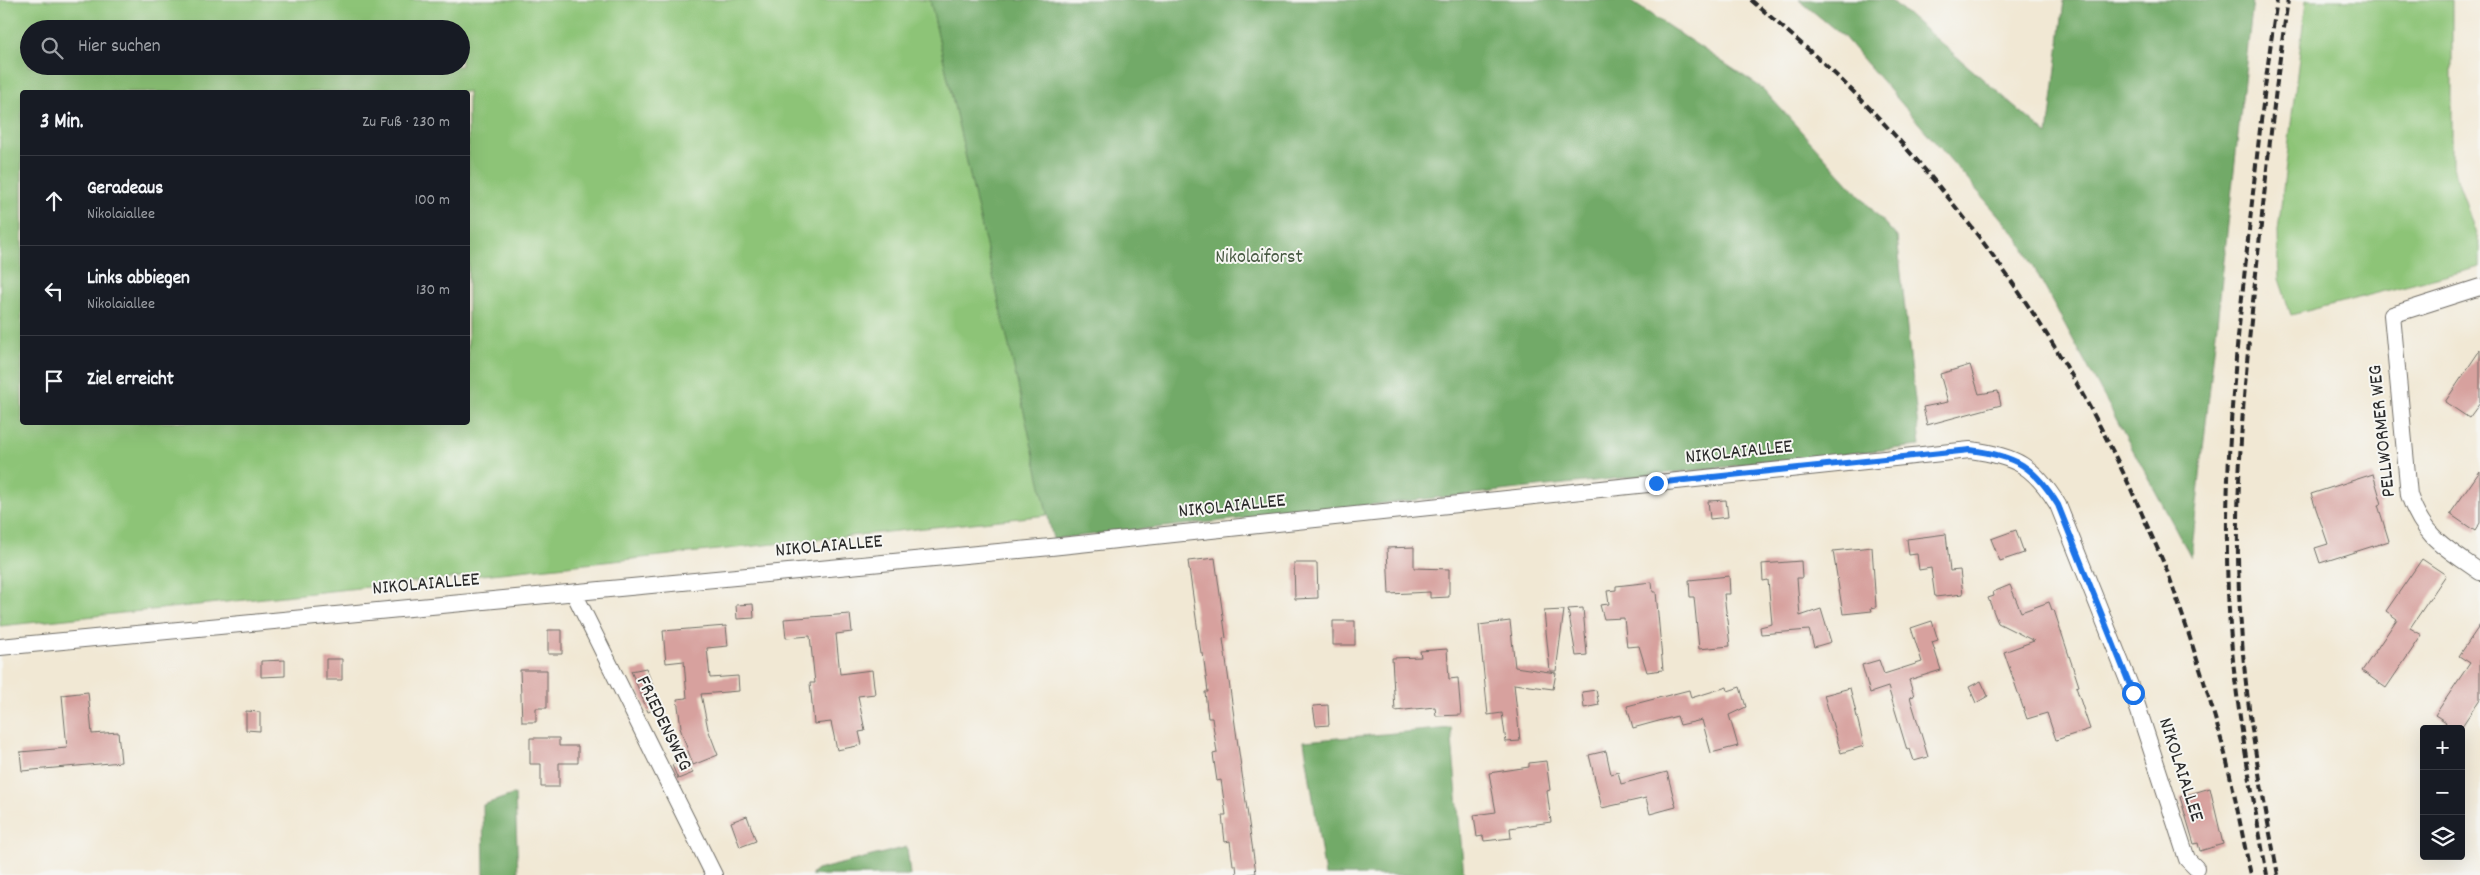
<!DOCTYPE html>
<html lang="de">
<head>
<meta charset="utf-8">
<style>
  :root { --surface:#171b24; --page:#242831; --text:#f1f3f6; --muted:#9ea1a6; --line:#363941 }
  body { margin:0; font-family:Dekko,sans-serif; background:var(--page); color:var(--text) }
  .controls { position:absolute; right:15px; bottom:15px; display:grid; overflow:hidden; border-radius:5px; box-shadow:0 5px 20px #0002 }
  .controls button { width:45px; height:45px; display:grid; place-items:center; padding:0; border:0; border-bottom:1px solid var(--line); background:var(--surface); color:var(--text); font:25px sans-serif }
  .stop { position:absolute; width:15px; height:15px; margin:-11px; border:4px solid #1a73e8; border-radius:50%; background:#fff }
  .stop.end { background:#1a73e8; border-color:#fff; box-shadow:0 1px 5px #0008 }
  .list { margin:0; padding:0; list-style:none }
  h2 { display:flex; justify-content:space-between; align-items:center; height:65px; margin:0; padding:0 20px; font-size:21px }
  h2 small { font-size:16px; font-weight:400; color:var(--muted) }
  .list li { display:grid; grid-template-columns:32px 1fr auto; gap:15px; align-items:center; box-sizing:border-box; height:90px; padding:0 20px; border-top:1px solid var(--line) }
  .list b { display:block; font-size:19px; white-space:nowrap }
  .list p { margin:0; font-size:16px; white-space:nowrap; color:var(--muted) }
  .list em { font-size:16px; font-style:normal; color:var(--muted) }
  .icon { flex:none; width:28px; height:28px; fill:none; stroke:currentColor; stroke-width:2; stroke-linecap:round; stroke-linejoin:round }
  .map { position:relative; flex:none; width:2480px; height:875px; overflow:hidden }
  .search { position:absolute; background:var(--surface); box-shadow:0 5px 20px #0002; left:20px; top:20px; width:450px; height:55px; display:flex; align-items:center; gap:12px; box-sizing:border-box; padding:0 18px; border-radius:28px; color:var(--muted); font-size:19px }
  .panel { position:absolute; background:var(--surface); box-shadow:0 5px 20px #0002; left:20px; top:90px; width:450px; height:335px; border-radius:5px }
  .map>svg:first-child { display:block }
</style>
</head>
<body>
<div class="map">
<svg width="2480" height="875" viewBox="0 0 2480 875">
  <rect width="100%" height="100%" fill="#f6f6f2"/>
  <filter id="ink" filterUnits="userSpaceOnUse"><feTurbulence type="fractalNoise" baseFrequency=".02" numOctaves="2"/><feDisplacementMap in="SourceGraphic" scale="10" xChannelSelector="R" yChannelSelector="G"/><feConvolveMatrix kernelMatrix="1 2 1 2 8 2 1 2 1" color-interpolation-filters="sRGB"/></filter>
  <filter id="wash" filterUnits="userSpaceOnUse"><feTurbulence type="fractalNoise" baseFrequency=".0096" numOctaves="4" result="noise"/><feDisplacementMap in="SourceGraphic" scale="20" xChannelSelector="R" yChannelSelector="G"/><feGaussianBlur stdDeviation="1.12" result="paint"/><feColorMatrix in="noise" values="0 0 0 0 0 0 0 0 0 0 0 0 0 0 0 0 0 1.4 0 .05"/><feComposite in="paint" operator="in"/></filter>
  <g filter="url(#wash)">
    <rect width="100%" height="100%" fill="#f1e8d4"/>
    <path fill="#8dc477" stroke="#5c7851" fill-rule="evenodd" d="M0 0H930L1048 515 0 626ZM29 29H461V66H29ZM22 92H468V422H22Z
      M2306 0H2452V164L2480 246V267L2291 315 2279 279 2278 231Z"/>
    <path fill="#72aa68" stroke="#4e6a4a" d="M930 0H1629L1762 88 1897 237 1920 446 1053 539Z
      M1799 0H1891L2048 135 2064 0H2253L2191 557 2018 238 1844 37Z
      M1451 728 1464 875H1325L1304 741Z
      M515 794 518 875H484L483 805Z
      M907 847 910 875H811L817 870Z"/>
    <g id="blocks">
      <path fill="#d7a19e" d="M2480 350V403L2469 418 2445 402Z
        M1970 365 1979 394 1998 391 2001 405 1927 425 1923 407 1948 402 1940 374Z
        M2480 471V523L2475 531 2450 514Z
        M2373 474 2382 504 2378 505 2389 541 2320 563 2315 548 2328 544 2311 494Z
        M1726 500 1728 517 1710 519 1708 501Z
        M2016 530 2024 553 2000 561 1991 539Z
        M1946 534 1950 571 1960 570 1963 594 1935 597 1931 568 1919 570 1917 554 1909 555 1907 539Z
        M1414 547V568L1449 569V597L1430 598V592L1389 594 1387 548Z
        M1872 547 1876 607 1871 608 1872 611 1843 614 1833 551Z
        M1215 558 1226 638 1223 639 1256 873 1244 875H1237L1236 865H1233L1230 841 1225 842 1222 815H1226L1221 780 1217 781 1213 754 1217 753 1212 718H1208L1205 692H1208L1203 653H1201L1188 561Z
        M2422 559 2446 575 2410 628 2422 635 2386 688 2362 671 2397 619 2386 611Z
        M1801 561 1802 578H1797L1800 616 1821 609 1831 642 1814 647 1809 630 1761 634 1760 627 1772 624 1768 580 1763 581 1762 564Z
        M1294 563H1317L1318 598 1295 599Z
        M1729 576 1730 594H1724L1730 646 1699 649 1694 597H1690L1689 580Z
        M1652 582 1653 592H1656L1663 670 1647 672 1639 646 1627 647 1624 618 1604 619 1600 605 1609 604 1607 591 1616 590V586Z
        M2010 585 2021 612 2049 602 2052 610H2054L2079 686 2076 687 2090 729 2056 740 2047 713 2027 719 2004 652 2034 641 1998 623 1988 598 1994 596 1993 592Z
        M753 604 754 618 737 619 736 605Z
        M1583 608 1587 655 1576 656 1568 609Z
        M1564 610 1556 671H1550L1544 611Z
        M850 614 852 632 836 634 840 674 872 670 875 694 858 696 865 731 859 732 862 745 837 750 831 722 814 724 810 683H815L810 636 786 638 784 619Z
        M1333 621H1355V645H1333Z
        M1510 621 1515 667 1556 673 1553 689 1514 684 1520 741 1506 742 1502 713 1488 715 1479 625Z
        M1932 621 1938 640 1932 642 1941 670 1909 680 1914 696 1910 697 1928 757 1914 761 1910 749 1907 750 1888 687 1870 693 1862 665 1879 660 1884 674 1922 662 1911 628Z
        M2480 625V699L2460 729H2442L2446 722 2435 715 2470 663 2459 656Z
        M726 626 728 646 707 648 710 678 738 676 739 691 701 694 708 729 718 755 693 765 680 728 681 727 677 699 687 698 684 661 666 663 663 631Z
        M548 630H562V654H548Z
        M1447 649 1449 679 1458 678 1461 715 1436 716 1435 707 1395 711 1392 658 1421 657 1420 651Z
        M326 659H342V680H326Z
        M285 660V676L261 677V661Z
        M646 668 661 707 648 712 631 671Z
        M520 670H547V708H536V722H522Z
        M1981 681 1988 696 1976 703 1969 687Z
        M1727 687 1728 691 1740 687 1746 707 1729 715 1738 746 1711 753 1702 720 1680 725 1677 716 1633 728 1627 706 1689 690 1691 698Z
        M1850 688 1864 746 1841 753 1824 695Z
        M1596 690 1599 705 1584 708 1582 692Z
        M88 692 92 734 118 732 121 762 22 771 20 752 67 748 62 695Z
        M1328 705 1329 725 1316 726 1313 706Z
        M246 711 260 712V731L246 730Z
        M530 738H559V746H578V763H559V787H541V764H530Z
        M1606 751 1611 774 1618 772 1621 784 1667 772 1676 807 1650 814 1646 798 1602 808 1589 755Z
        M686 759 693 773 678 779 672 765Z
        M1546 761 1550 790 1547 791 1551 822 1510 828 1511 838 1484 841 1483 836 1477 837 1474 815 1496 812 1489 773 1529 767V763Z
        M2210 788 2223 844 2200 851 2198 843 2194 844 2180 797Z
        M747 816 756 841 740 847 731 822Z"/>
    </g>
  </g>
  <g filter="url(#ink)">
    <use href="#blocks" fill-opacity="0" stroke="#706d66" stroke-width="1"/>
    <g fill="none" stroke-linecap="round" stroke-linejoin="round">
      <g stroke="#706d66" stroke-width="18">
        <path id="street" d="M2480 287 2392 315 2409 495C2424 538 2445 547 2480 572
          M574 593 714 875
          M0 647 1051 547 1970 450C2016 456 2034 466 2058 505L2133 693 2187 859 2196 868"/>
      </g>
      <use href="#street" stroke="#fff" stroke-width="16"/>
      <path stroke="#2b2b2b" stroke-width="4" stroke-dasharray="8 4" stroke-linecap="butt" d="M1751 0C1794 37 1838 74 1877 116 1987 234 2078 366 2142 514 2151 535 2161 555 2169 576 2189 634 2209 694 2225 754 2235 794 2242 835 2251 875
        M2267 875C2252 792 2236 710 2230 626 2221 503 2233 381 2246 259 2255 173 2264 86 2277 0
        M2278 875C2262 793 2246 710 2241 626 2232 505 2244 384 2257 264 2266 176 2275 88 2288 0"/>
    </g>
  </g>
  <g fill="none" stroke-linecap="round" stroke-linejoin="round" filter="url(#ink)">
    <path stroke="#1a73e8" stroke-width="6" d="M1656 483 1970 450C2016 456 2034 466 2058 505L2133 693"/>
  </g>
  <g text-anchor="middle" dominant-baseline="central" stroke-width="4" stroke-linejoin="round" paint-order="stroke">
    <g font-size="20" fill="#485942" stroke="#f6f6f2">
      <text x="1259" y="258">Nikolaiforst</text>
    </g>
    <g font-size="20" fill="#2b2b2b" stroke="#f6f6f2">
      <text transform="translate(2383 431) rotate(-96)">PELLWORMER WEG</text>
      <text transform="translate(1739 453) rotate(-6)">NIKOLAIALLEE</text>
      <text transform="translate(1232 507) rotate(-6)">NIKOLAIALLEE</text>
      <text transform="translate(829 547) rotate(-5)">NIKOLAIALLEE</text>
      <text transform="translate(426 585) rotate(-5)">NIKOLAIALLEE</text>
      <text transform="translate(663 724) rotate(64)">FRIEDENSWEG</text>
      <text transform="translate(2180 770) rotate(72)">NIKOLAIALLEE</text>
    </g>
  </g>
</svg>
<div class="controls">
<button>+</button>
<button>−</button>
<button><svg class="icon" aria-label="layers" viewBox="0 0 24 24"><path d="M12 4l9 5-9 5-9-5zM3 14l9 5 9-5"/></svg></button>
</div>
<div class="stop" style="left:2133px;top:693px"></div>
<div class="stop end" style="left:1656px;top:483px"></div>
<div class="search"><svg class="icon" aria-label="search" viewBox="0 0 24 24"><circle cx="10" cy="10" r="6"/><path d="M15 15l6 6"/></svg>Hier suchen</div>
<section class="panel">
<h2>3 Min.<small>Zu Fuß · 230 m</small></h2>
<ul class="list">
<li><svg class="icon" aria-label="ahead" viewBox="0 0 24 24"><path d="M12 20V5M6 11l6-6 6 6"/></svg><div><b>Geradeaus</b><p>Nikolaiallee</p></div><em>100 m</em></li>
<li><svg class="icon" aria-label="left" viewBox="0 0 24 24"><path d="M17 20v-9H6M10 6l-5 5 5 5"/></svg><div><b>Links abbiegen</b><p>Nikolaiallee</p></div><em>130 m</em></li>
<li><svg class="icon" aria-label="arrive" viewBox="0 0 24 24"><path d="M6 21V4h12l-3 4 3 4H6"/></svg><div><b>Ziel erreicht</b></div></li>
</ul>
</section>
</div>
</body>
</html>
